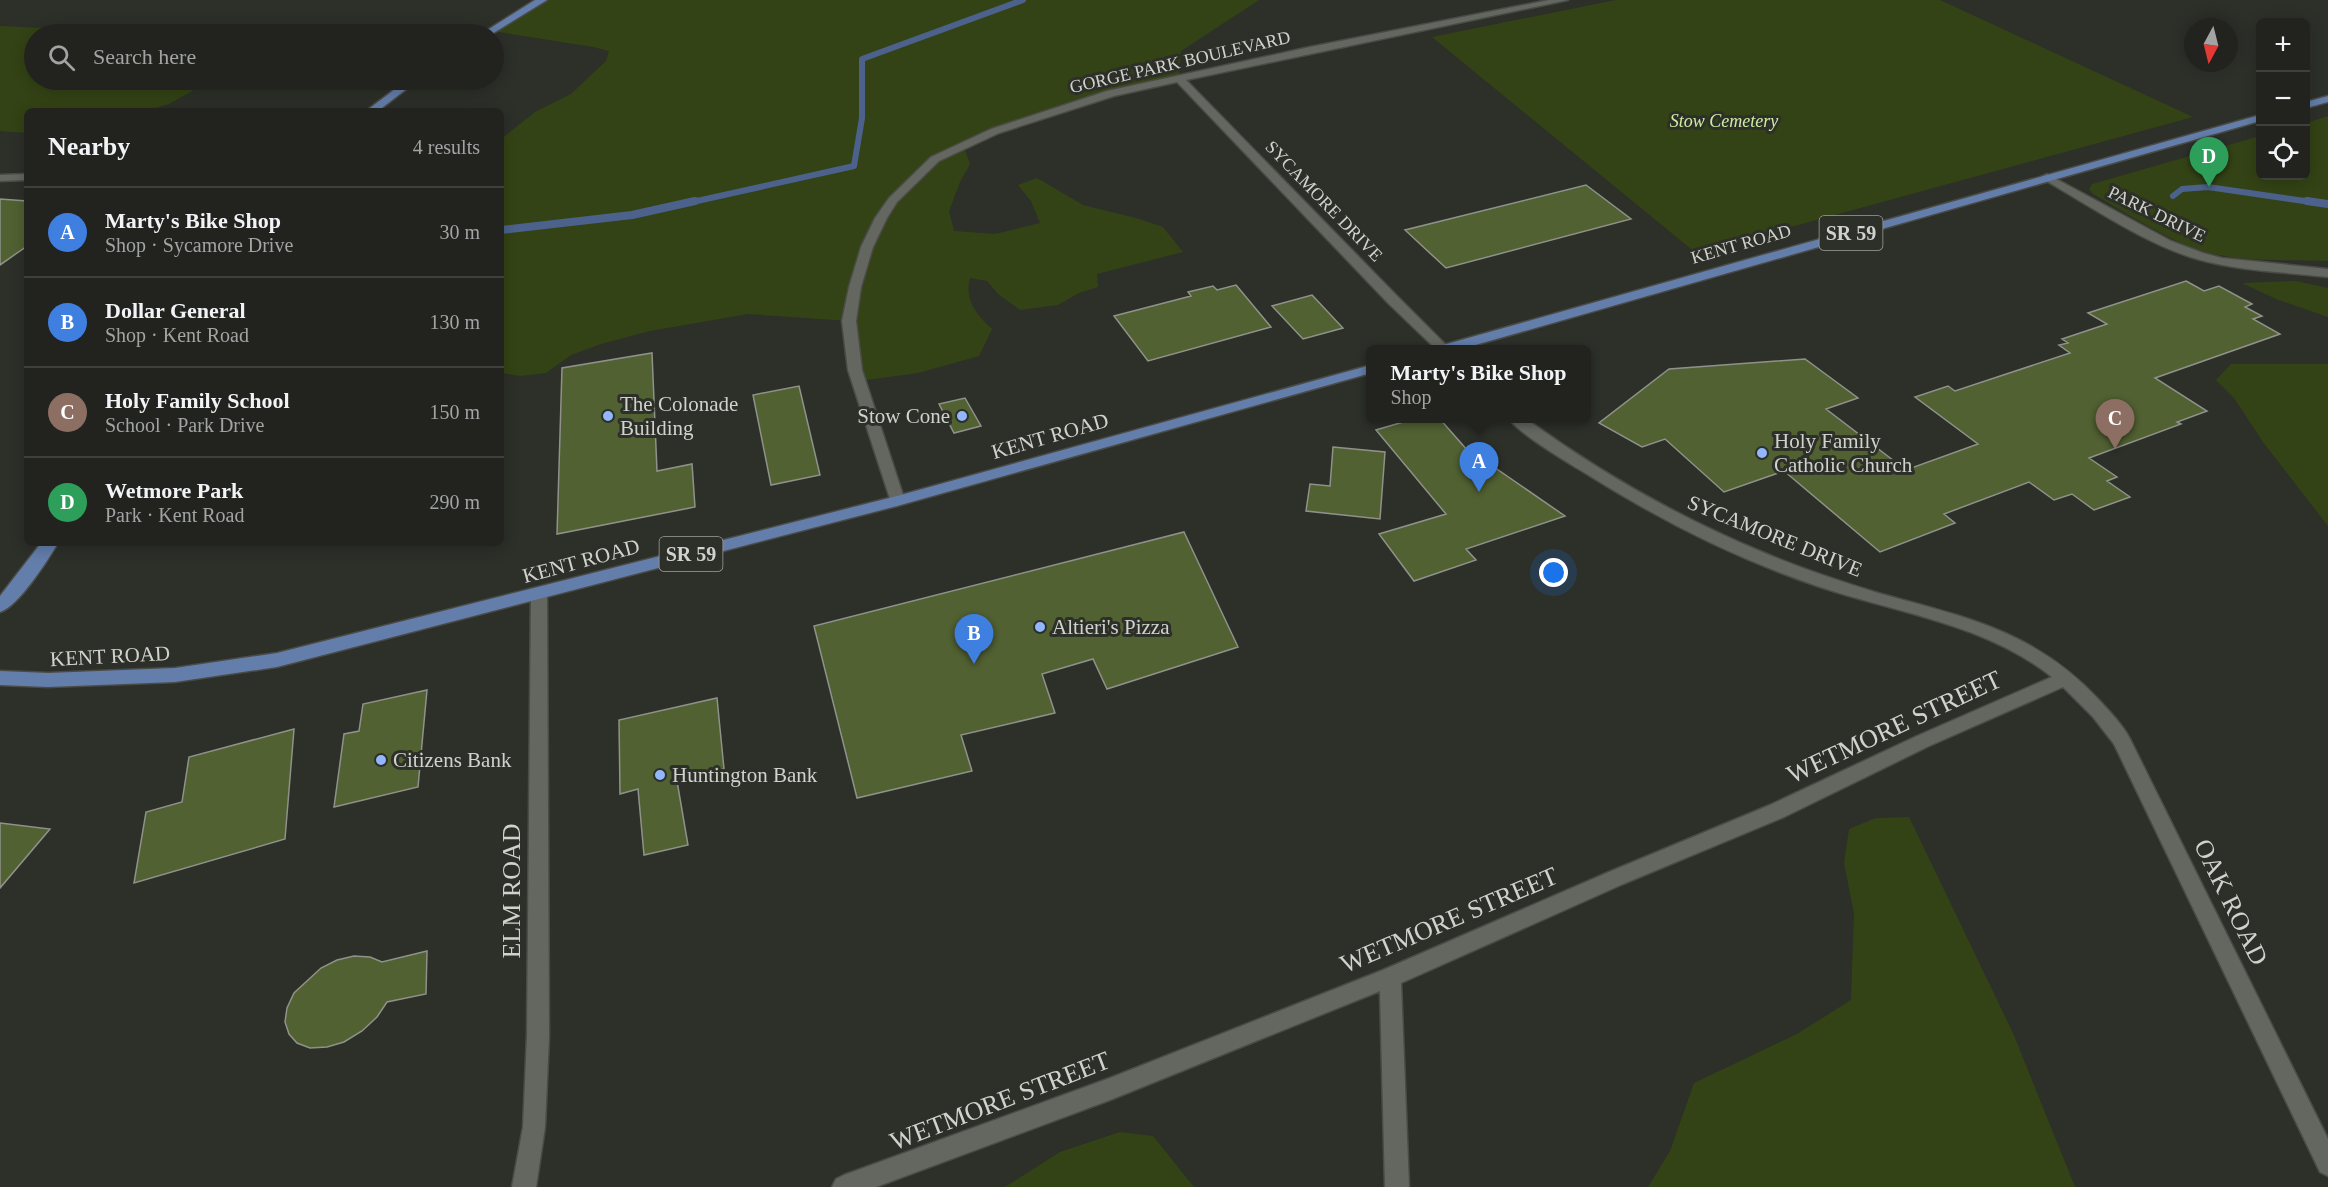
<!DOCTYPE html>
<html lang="en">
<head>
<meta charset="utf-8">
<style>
  :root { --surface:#22231f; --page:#2a2b28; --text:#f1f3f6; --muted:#a2a4a4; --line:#3f403d; --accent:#92b7fd }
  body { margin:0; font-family:"Times New Roman",serif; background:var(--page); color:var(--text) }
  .controls { position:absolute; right:18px; top:18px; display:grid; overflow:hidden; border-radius:9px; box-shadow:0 3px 15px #0003 }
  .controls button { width:54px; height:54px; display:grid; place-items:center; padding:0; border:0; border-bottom:2px solid var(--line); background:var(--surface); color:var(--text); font:30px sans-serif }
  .compass { position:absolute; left:2184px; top:18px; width:54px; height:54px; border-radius:50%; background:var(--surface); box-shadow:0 3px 15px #0003; rotate:187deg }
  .you { position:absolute; left:1554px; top:573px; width:21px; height:21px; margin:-15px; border:4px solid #fff; border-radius:50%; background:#1a73e8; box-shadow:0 0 0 9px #1a73e833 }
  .badge { display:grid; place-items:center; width:39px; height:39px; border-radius:50%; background:var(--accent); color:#fff; font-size:20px; font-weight:700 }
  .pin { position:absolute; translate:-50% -50px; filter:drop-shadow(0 2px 3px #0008) }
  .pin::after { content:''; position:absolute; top:32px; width:21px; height:18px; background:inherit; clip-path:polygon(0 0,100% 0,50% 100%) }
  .popup { position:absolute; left:1366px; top:345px; width:225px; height:78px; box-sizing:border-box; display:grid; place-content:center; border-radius:9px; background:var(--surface); filter:drop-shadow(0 2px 4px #0005); font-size:20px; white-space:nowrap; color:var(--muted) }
  .popup b { font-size:22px; color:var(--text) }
  .popup::after { content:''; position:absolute; left:50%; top:100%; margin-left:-12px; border:12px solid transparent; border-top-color:var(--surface) }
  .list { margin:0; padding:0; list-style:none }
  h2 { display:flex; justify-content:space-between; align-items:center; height:78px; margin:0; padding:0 24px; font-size:26px }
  h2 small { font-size:20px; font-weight:400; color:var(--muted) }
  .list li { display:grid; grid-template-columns:39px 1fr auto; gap:18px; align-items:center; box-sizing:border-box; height:90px; padding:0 24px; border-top:2px solid var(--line) }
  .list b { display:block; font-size:22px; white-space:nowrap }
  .list p { margin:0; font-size:20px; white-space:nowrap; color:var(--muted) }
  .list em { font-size:20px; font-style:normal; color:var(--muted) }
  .icon { flex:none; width:33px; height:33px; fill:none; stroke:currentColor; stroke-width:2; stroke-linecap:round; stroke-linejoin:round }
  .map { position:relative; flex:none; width:2328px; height:1187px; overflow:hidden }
  .search { position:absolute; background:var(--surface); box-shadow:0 3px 15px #0003; left:24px; top:24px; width:480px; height:66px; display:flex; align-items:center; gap:15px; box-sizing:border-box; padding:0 21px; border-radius:33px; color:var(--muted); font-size:22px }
  .panel { position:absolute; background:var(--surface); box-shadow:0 3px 15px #0003; left:24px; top:108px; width:480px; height:438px; border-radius:9px }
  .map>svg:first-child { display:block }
</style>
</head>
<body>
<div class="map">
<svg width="2328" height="1187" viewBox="0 0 2328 1187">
  <rect width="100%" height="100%" fill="#2d2f29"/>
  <path fill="#344315" d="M542 0H1259L1181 51 1179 78 1111 93 963 145 970 164 960 182 949 211 954 231 995 234 1040 223 1031 201 1018 185 1037 178 1083 205 1136 218 1163 227 1183 252 1097 274 1098 287 1079 293 1058 305 1020 310 998 294 987 281 970 278C964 300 977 315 992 329L979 356 918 373 859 381 849 321 748 314 650 331 601 344 571 355 546 373 521 376 501 373V139L535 112 571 94 606 61 609 51 593 47 492 31Z
    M1616 0H1940L2193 117 1696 253 1432 37Z
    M0 26 64 29 63 34H34V80H212L169 104 146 111H27V133L0 131Z
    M321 27 313 34H202Z
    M2328 116V261C2287 259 2239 263 2199 250 2162 237 2127 213 2093 194L2089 189 2092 184 2260 136V176H2306V123Z
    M2296 281 2328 288V317L2276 299 2242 283Z
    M2231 364H2328V526L2263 442 2234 398 2216 380Z
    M1909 817 2013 1033 2075 1187H1648L1670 1151 1694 1083 1797 1034 1851 1000 1854 913 1844 863 1849 829 1876 818Z
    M1120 1132 1153 1136 1194 1187H1005L1060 1152Z"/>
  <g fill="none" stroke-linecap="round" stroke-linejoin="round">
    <path stroke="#4c628c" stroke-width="6" d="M2173 196 2182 189 2208 187 2318 203
      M688 203 854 166 862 118V59L1023 0"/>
    <path stroke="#4c628c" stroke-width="8" d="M2307 201 2328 204
      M501 230 632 215 695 201"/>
  </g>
  <path fill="#516132" stroke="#8f928b" stroke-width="1.5" d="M1586 185 1631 219 1446 268 1405 230Z
    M0 199 27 201V246L0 265Z
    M2186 281 2204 291 2219 286 2252 304 2245 307 2262 316 2253 319 2280 334 2155 378 2207 411 2177 422 2181 424 2089 458 2117 477 2107 481 2130 497 2094 510 2072 494 2054 500 2029 482 1944 514 1955 523 1880 552 1784 471 1724 492 1665 439 1642 447 1599 423 1669 369 1805 359 1858 398 1826 409 1906 470 1978 444 1915 397 1948 386 1955 391 2070 353 2059 345 2068 343 2062 339 2107 324 2088 313Z
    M1236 285 1271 327 1148 361 1114 316 1191 296 1188 292 1213 286 1217 290Z
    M1312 295 1343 328 1303 339 1272 306Z
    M652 353 657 471 692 464 695 507 557 534 562 368Z
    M799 386 820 475 771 485 753 395Z
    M965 398 981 426 954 433 939 404Z
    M1417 418H1439L1483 468 1491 465 1565 516 1466 549 1476 560 1414 581 1379 534 1446 514 1376 430Z
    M1333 447 1385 452 1380 519 1306 511 1310 484 1330 486Z
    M1184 532 1238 647 1107 689 1093 659 1042 674 1055 713 961 735 972 771 857 798 814 626Z
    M427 690 418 787 334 807 344 734 359 731 363 704Z
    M717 698 724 769 677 781 688 845 644 855 638 789 620 794 619 720Z
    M294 729 285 839 134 883 146 812 182 802 189 757Z
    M0 823 50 829 0 888Z
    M427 951 426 994 387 1002 377 1017 362 1031 344 1042 327 1047 310 1048 297 1043 289 1034 285 1022 287 1008 294 993 321 968 337 960 354 956 370 957 382 962Z"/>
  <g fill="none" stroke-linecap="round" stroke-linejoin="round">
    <g stroke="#4a4b47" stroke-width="3">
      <path id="minor" d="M1549 0H1568L1186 80 1398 297 1451 350H1437L1388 303 1177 82 1114 96 999 133 939 161 897 202 887 218 873 247 861 287 856 321 862 370 905 501 897 506 892 505 848 370 842 321 849 287 861 247 875 218 889 198 931 157 991 129 1107 91 1310 47Z
        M27 174V180L0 181V175Z
        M2047 174 2171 241 2203 253 2222 258 2328 269V277C2285 272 2239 271 2197 259 2145 244 2090 206 2043 179L2041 177Z
        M1508 418H1525C1599 472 1678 517 1762 552 1800 568 1839 581 1878 593 1965 617 2035 631 2099 700 2110 712 2123 725 2130 739L2328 1139V1176L2320 1172 2114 744 2093 717 2063 687 1929 746 1784 817 1623 884 1401 983 1409 1187H1385L1380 991 1110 1100 876 1187H832L836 1179 844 1175 1110 1078 1383 970 1609 872 1770 805 1917 736 2052 677C1985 624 1898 613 1820 587 1739 560 1662 521 1590 476 1569 463 1522 436 1508 418Z
        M539 588 545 590 547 594 549 1036 545 1127 536 1187H512L523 1127 527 1036 531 594 533 590Z"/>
    </g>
    <g stroke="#4a4b47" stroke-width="3">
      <path id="primary" d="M535 0H547L492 34H481Z
        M407 80H418L378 111H366Z
        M2328 96V102L2306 108V102Z
        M2260 115V121L1458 350H1435L1436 347Z
        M1371 365V373L897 506 277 667 175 682 48 687 0 685V671L48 673 175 668 277 653 897 496Z
        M41 543H58C48 560 18 607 0 612V596Z"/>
    </g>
    <use href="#minor" fill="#646760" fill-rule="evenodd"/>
    <use href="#primary" fill="#637eaa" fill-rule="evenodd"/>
  </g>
  <g fill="#92b7fd" stroke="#2d2f29" stroke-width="2">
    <circle cx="608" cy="416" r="6"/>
    <circle cx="962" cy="416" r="6"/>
    <circle cx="1762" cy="453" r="6"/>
    <circle cx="1040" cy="627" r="6"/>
    <circle cx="381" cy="760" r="6"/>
    <circle cx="660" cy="775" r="6"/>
  </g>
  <g text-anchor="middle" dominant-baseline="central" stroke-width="6" stroke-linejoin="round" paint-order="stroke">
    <g font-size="18" fill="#d1d2ce" stroke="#2d2f29">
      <text transform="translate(1180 62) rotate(-13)">GORGE PARK BOULEVARD</text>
      <text transform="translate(1324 201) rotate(46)">SYCAMORE DRIVE</text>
      <text transform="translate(2157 214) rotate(26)">PARK DRIVE</text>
      <text transform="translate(1741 244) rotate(-16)">KENT ROAD</text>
    </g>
    <g font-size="18" font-style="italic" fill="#d0eca1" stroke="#2d2f29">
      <text x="1724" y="121">Stow Cemetery</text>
    </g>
    <g fill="#2d2f29" stroke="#a0a19c" stroke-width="1.5">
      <rect x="1819.5" y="216" width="63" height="34" rx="4.5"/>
      <rect x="659.5" y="537" width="63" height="34" rx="4.5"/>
    </g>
    <g font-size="20" font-weight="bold" fill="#d1d2ce">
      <text x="1851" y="233">SR 59</text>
      <text x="691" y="554">SR 59</text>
    </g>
    <g font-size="21" fill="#d1d2ce" stroke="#2d2f29" text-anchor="start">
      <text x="620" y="404">The Colonade<tspan x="620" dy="24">Building</tspan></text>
      <text x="950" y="416" text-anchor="end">Stow Cone</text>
      <text x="1774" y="441">Holy Family<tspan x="1774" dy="24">Catholic Church</tspan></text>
      <text x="1052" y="627">Altieri's Pizza</text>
      <text x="393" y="760">Citizens Bank</text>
      <text x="672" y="775">Huntington Bank</text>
    </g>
    <g font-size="21" fill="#d1d2ce" stroke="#2d2f29">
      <text transform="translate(1050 436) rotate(-16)">KENT ROAD</text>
      <text transform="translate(1775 536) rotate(22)">SYCAMORE DRIVE</text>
      <text transform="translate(581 561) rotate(-15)">KENT ROAD</text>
      <text transform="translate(110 656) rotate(-3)">KENT ROAD</text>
    </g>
    <g font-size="26" fill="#d1d2ce" stroke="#2d2f29">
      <text transform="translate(1894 727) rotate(-25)">WETMORE STREET</text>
      <text transform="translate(511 891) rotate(-90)">ELM ROAD</text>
      <text transform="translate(2231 902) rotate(64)">OAK ROAD</text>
      <text transform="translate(1449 920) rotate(-23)">WETMORE STREET</text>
      <text transform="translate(1000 1101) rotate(-21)">WETMORE STREET</text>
    </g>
  </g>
</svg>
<div class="controls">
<button>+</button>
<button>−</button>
<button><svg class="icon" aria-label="locate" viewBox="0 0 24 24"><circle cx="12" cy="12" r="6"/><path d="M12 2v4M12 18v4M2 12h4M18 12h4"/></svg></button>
</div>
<svg class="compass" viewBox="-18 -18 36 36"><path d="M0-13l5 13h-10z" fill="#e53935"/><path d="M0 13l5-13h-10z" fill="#a2a4a4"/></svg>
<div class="you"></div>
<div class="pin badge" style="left:1479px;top:492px;background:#3f7fe0">A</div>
<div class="popup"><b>Marty's Bike Shop</b>Shop</div>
<div class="pin badge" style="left:974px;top:664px;background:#3f7fe0">B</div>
<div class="pin badge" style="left:2115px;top:449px;background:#8d6e63">C</div>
<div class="pin badge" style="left:2209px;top:187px;background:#2e9e5b">D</div>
<div class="search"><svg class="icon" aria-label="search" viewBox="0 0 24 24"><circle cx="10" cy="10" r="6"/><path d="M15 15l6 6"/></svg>Search here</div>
<section class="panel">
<h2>Nearby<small>4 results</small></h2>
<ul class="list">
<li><span class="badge" style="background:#3f7fe0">A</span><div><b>Marty's Bike Shop</b><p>Shop · Sycamore Drive</p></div><em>30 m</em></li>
<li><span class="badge" style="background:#3f7fe0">B</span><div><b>Dollar General</b><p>Shop · Kent Road</p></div><em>130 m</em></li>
<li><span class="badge" style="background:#8d6e63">C</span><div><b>Holy Family School</b><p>School · Park Drive</p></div><em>150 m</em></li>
<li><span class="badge" style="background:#2e9e5b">D</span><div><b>Wetmore Park</b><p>Park · Kent Road</p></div><em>290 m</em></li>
</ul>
</section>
</div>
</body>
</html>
